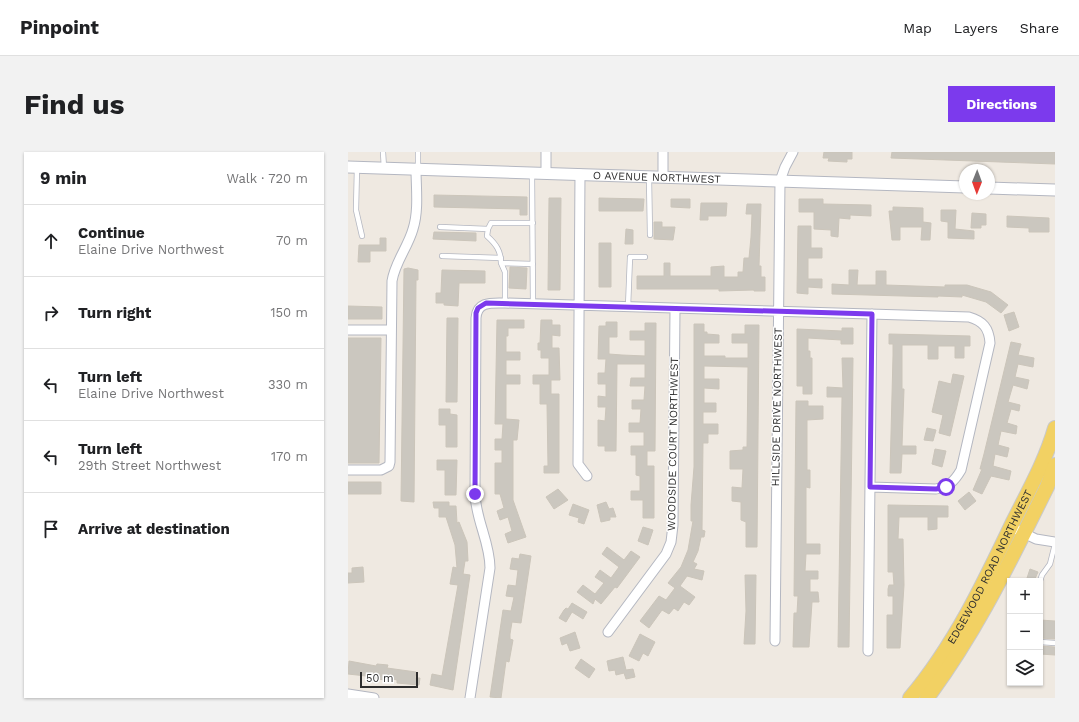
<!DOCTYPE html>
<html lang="en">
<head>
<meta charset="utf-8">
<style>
  :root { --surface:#fff; --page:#f2f2f2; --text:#202124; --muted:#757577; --line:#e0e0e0; --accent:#7c3aed }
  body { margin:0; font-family:"Work Sans",sans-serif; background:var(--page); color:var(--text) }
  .controls { position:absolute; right:12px; bottom:12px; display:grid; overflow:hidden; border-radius:0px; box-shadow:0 1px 3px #0004 }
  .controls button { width:36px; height:36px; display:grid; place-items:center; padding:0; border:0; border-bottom:1px solid var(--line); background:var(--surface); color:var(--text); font:20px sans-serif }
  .compass { position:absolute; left:611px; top:12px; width:36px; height:36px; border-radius:50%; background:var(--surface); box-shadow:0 1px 3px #0004; rotate:181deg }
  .scale { position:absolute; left:12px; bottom:10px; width:58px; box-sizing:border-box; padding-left:4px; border:2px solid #2e2e2e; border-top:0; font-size:11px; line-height:14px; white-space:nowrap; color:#2e2e2e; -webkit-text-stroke:3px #fff; paint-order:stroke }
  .stop { position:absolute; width:12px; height:12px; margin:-9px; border:3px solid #7c3aed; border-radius:50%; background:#fff }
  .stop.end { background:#7c3aed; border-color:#fff; box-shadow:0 1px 4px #0008 }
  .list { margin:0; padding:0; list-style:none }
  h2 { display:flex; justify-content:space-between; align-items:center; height:52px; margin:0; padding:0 16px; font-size:17px }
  h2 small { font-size:13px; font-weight:400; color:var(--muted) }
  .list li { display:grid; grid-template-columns:26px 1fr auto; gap:12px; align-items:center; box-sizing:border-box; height:72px; padding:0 16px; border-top:1px solid var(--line) }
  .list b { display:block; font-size:15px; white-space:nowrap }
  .list p { margin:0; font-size:13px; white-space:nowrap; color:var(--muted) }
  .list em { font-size:13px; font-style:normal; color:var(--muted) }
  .icon { flex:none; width:22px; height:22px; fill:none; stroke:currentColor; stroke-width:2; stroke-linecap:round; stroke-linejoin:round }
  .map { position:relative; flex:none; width:707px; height:546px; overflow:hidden; border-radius:0px }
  header { display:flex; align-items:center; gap:24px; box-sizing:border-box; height:56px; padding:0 20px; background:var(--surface); border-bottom:1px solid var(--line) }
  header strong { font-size:19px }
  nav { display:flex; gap:22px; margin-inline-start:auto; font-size:14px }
  .intro { display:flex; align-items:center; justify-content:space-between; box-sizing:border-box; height:96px; padding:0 24px }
  h1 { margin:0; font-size:28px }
  .button { padding:10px 18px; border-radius:0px; background:var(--accent); color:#fff; font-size:14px; font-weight:700 }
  main { display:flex; gap:24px; padding:0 24px }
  aside { flex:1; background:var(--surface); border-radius:0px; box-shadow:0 1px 3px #0004 }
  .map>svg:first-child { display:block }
</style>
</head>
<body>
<header>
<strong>Pinpoint</strong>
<nav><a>Map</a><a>Layers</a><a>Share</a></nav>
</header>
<div class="intro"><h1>Find us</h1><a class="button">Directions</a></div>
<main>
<aside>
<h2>9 min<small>Walk · 720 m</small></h2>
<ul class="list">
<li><svg class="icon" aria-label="ahead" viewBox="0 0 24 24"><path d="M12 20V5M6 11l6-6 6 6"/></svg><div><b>Continue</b><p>Elaine Drive Northwest</p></div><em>70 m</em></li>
<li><svg class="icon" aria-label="right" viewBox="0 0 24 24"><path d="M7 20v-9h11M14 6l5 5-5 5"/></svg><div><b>Turn right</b></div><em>150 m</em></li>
<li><svg class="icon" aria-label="left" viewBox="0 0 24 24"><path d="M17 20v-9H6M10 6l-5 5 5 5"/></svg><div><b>Turn left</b><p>Elaine Drive Northwest</p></div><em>330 m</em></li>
<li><svg class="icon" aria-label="left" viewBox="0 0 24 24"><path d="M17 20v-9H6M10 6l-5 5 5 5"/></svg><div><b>Turn left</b><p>29th Street Northwest</p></div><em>170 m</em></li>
<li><svg class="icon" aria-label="arrive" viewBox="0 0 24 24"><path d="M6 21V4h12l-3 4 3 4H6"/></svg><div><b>Arrive at destination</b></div></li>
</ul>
</aside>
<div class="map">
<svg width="707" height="546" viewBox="0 0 707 546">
  <rect width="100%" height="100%" fill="#efe9e1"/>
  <path fill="#cbc7bf" stroke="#cbc5ba" d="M476 0H504V7H499V10L480 9 481 6H475Z
    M544 0H707V12L543 6Z
    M86 43 179 45V63H172V57L86 55Z
    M201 46H213L212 138H200Z
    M251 46 296 47 295 59H251Z
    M323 47H342V56L323 55Z
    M451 47H475V52L523 53V64L502 63V67L491 66 490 85 483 84V78L466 77V60H451Z
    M353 51H379L378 64H360V68H352Z
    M399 52H413L411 114H413V125H417V139H406V138L371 139V137H289V124H316V111H322V124H363V115L376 114V125H390V120H395L396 106H401L403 85 404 62H398Z
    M545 55 575 56V70L583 71 582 88H573L574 75H552V88H544L541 59H545Z
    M593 58H608L607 77 626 79V87L600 86V70L593 69Z
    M624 61 638 62V73H633V76H623Z
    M659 64 701 66V80H681V76L659 75Z
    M306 70H314V75H327L325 88 306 87Z
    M450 74H463V96H474V106H460V127H474V136L460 135V142L449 141Z
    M278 77 285 78V92H277Z
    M86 80 128 81V89L85 87Z
    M32 86H38V99H22V110H10L11 93H32Z
    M251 91H263V135H251Z
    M162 115 179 116 178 137 161 136Z
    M60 116 70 118V128H68L66 350 53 349 56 117Z
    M94 118 137 119V131H111L110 154 96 153V151H88V141H93Z
    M501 118H510L509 133H528V119H538V133L597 135V133H619L643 140 660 153 653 161 638 150 614 143V145L590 144V145L484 142V132L501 133Z
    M0 154 34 155V167H0Z
    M666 160 671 175 661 179 656 163Z
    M99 166H110L109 250H98Z
    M149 168H176V176H160V184H158V200H172V208H158V223H172V232H158V267L171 268 169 288H165V348L178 385 160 391 157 382 164 379 160 365 152 368 149 359 156 356 152 342H147V311H154V298H147V287H154L155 272H147Z
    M193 168H204V173H212V184L204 183V196H211L212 228H203V242H211V321H196V314H200L199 252H192V232H185V223H201V206H193V198H190V191H192Z
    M258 170H269V185H261V202L274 203 297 204V188H282V179H297V171H308L307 299H299V314H306V366H295V348H283V339H292V324L288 323V303H283V294H296V280H281V271H292L293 257H284V248H296L297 234H282L283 226H297V212H269L268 299H257V294H250V268L257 269 258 255H250V244L258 245V232H250V221H257L258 207H250L251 174H258Z
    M346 172H356V180H359V182L371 183V191H356V204H377V206H400V191H384V182H397V173H411L409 395H398V370L393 368V350L384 349V335L394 336 395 317H382V299L395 298V295H399L400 215 356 214V227H371V237L356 236V251H368V260H355V272H370V282H360V291H355L354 378 357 379 356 385H353L350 399 345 410 349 412 346 417 356 419 354 428 339 424 332 434 347 445 341 453 336 450 330 459 326 456 321 462 314 458 301 476 292 469 311 444 318 448 327 436 320 431 333 415 340 398 345 369H343V353L346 315Z
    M494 176H505V192H493V188L460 186V199H462V206H464V242H455V234H449V177L494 179Z
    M541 182 622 184V194H616V206H607V194H590V207H580V193H554V237H556L554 294H568V302H554L553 321H542L545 204V192H541Z
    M0 186H33L31 311H0Z
    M663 190 673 192 670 203 686 206 685 215 670 212 667 225 681 228 679 237 665 233 660 250 672 253 671 259 663 257 659 271 669 274 668 282 653 279 650 293 661 296 659 305 647 302 645 314 663 319 661 328 643 324 634 342 625 338 634 317H632L636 302Z
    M494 206H505L501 495H490L494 245H479V235L495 236Z
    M605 222 616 224 602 284 591 281 595 263 584 260 591 229 603 232Z
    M448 249H460V254H475V267L459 268V318H462V336L458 335V392H472V402H458L457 419H470V427H462V440H470L471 450H464L461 495H445L446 461H449L450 444H446Z
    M91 257H102V262L109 263V295H98V273H91Z
    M579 276 588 278 585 289 576 288Z
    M587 297 598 299 594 315 584 312Z
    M89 308H109L108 343H97V318H89Z
    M0 330H33V342H0Z
    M210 337 220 348 206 357 198 345Z
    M621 340 628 349 617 358 610 349Z
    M85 350H101V354H108L109 371 111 370 119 390 120 409H117L115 422 122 423 105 538 82 533 84 522 94 524 110 433 102 432 105 415 109 416 107 393 98 365H91V356H86Z
    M258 350 261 357 265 356 268 365H262V368L253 370 249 353Z
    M225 352 241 358 236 372 230 370 231 366 221 363Z
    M540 353 600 354V365H589V377L580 378V365H551L550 387H555L556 433 552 496H539V463H545V444H540V437L541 433H546L545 420H540Z
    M295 375 305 378 300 393 290 389Z
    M259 395 276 408 283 399 292 405 269 436 267 435 253 452 247 447 245 452 229 440 235 433 247 442 256 431 247 425 252 418 263 426 271 415 254 402Z
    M172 402 183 404 173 471 164 470 162 482V487L165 488 161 510 158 509 153 546 142 545 155 458 163 459 166 445 158 444 160 433 168 434 170 418 162 417 164 406 171 407Z
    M15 415 16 430 0 431V421H4V416Z
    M682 417 690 420 686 429H678Z
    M397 423H408L407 492H396L398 459Z
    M224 451 239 460 235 467 224 460 218 470 211 466 216 458 218 456 220 457Z
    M692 468 707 469V487L692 486Z
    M227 480 232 496 222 499 219 491 214 493 212 486Z
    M292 482 307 490 300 504 295 501 291 509 281 504Z
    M692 494 707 495V503L692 502Z
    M275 505 278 518 285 517 287 525 278 527 276 521 268 523 267 518 261 519 259 509Z
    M233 507 247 517 241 526 227 516Z
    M1 509 28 514 29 512 40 513 39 516 68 520 67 526H72L71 533 49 531V528L37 525 36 528 26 526 27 525 0 522Z"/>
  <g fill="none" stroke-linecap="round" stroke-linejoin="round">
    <g stroke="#b4b7c1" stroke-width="6">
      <path id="service" d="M35 0 36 16
        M70 0V17
        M9 15 8 58 14 84
        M184 22 185 152
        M301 26 302 83
        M92 75 140 77
        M94 104 153 106
        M153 111 157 120V151
        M185 112 153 111C153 99 148 92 139 84L140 77 143 71H185
        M280 155 282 105H297
        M692 429 694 423 702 412 707 392
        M692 490 707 491"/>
    </g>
    <g stroke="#b4b7c1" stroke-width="11">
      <path id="minor" d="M198 21V0
        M232 22 230 312 239 324
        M315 24V0
        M0 178H43
        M0 318H33L41 314 42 310 44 129C47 110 60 95 65 77 71 58 68 36 68 17
        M663 375 688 387 707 390
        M260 480 318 402 323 390 325 373 327 157
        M427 489 432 29 437 15 445 0
        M520 499 524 162
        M0 542 26 546
        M122 546 142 416C142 390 128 369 127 342L128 166C129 149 144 151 157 151L621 165C635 169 641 176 642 191L613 318C606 330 601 334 588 337L522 335"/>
    </g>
    <g stroke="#b4b7c1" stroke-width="13">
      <g id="tertiary">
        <path id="s1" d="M0 15 617 35"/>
        <path d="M641 36 707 38"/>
      </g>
    </g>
    <g stroke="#c9c9c9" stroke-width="16">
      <g id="primary">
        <path id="s2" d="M562 546C606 494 636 431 665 370 680 340 698 308 707 276"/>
        <path d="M579 546C629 479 662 409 699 335L707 313"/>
      </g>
    </g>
    <use href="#service" stroke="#fff" stroke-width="4.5"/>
    <use href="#minor" stroke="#fff" stroke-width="9"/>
    <use href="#tertiary" stroke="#fff" stroke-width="11"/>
    <use href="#primary" stroke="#f2d163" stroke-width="14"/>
  </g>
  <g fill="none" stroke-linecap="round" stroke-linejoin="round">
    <path stroke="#7c3aed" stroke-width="5" d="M127 342 128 161 130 156 138 151 524 162 522 335 588 337 598 335"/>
  </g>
  <g text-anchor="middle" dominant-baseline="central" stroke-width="3" stroke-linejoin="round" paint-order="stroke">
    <g font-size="11" fill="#2e2e2e" stroke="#fff">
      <text stroke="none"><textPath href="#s1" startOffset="309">O AVENUE NORTHWEST</textPath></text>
      <text transform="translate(429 255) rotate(-89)">HILLSIDE DRIVE NORTHWEST</text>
      <text transform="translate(325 292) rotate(-89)">WOODSIDE COURT NORTHWEST</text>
      <text stroke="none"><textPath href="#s2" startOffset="154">EDGEWOOD ROAD NORTHWEST</textPath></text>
    </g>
  </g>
</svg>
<div class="controls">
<button>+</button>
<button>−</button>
<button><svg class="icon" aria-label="layers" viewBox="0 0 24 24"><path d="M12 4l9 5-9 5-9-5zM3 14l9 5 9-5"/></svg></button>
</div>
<svg class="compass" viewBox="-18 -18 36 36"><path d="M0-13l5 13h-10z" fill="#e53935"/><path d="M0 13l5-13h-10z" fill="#757577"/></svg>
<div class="scale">50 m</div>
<div class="stop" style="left:598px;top:335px"></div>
<div class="stop end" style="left:127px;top:342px"></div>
</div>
</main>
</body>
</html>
